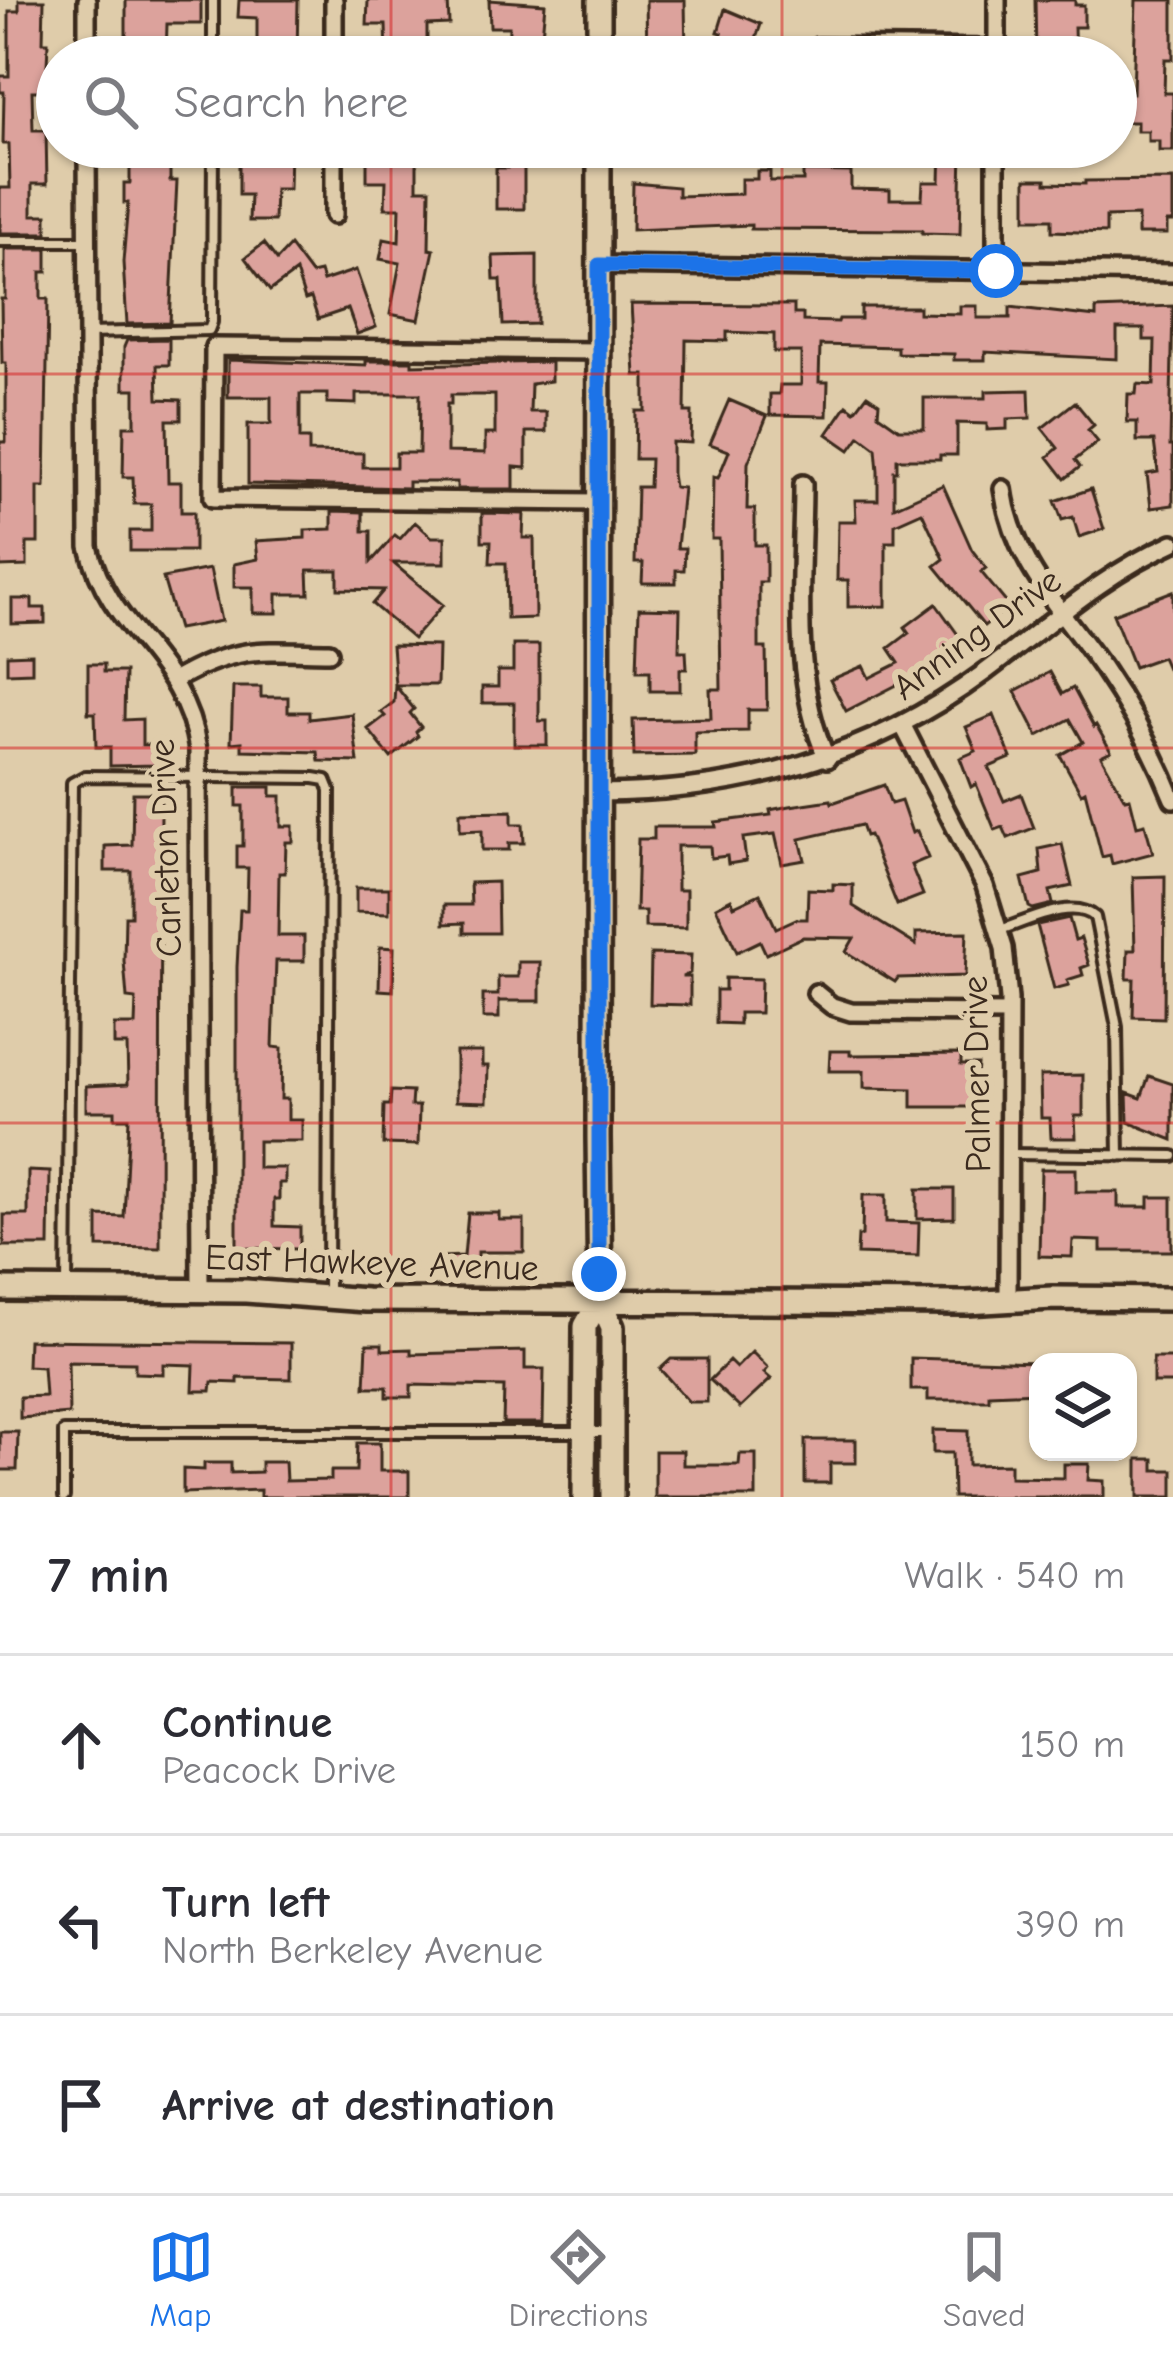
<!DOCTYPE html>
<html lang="en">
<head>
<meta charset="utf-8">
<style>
  :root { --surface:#fff; --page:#f2f2f3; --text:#2b2b33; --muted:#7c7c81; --line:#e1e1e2; --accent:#1a73e8 }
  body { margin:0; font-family:"Comic Neue",sans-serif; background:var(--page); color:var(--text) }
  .controls { position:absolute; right:36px; bottom:36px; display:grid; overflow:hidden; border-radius:24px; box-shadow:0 3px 9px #0004 }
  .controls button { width:108px; height:108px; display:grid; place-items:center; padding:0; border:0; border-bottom:3px solid var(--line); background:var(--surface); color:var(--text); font:60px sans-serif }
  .stop { position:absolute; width:36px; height:36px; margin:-27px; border:9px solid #1a73e8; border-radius:50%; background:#fff }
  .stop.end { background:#1a73e8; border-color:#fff; box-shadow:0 3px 12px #0008 }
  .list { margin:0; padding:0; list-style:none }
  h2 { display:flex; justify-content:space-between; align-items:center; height:156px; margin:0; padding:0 48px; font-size:51px }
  h2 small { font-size:39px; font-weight:400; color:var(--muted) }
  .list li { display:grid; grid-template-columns:78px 1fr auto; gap:36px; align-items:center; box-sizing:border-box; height:180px; padding:0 48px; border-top:3px solid var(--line) }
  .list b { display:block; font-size:45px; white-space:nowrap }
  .list p { margin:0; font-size:39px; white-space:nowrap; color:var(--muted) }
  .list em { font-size:39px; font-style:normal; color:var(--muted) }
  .icon { flex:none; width:66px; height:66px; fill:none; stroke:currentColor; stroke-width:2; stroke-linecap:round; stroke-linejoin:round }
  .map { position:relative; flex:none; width:1173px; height:1497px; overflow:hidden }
  .search { position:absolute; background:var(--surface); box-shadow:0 3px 9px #0004; left:36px; right:36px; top:36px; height:132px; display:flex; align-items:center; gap:30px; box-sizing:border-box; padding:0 42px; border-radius:66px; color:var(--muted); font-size:45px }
  .sheet { height:696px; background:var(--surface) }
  nav { display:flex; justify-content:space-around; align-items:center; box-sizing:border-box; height:168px; border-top:3px solid var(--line); background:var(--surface); font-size:33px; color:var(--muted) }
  nav a { display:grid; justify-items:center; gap:6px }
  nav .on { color:var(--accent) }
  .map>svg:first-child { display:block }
</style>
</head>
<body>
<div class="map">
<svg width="1173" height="1497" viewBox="0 0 1173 1497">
  <rect width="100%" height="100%" fill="#dfccaa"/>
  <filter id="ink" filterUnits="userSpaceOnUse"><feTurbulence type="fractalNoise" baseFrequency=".00833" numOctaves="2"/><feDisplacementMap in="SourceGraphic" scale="24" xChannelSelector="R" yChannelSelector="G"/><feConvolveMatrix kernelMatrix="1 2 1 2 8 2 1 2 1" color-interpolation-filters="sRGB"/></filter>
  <g filter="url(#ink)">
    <path fill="#dca29c" stroke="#3b2a1e" stroke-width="3" fill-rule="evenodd" d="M19 0H44L43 42H48L46 91H32L33 130H46L47 184H32V215H47V233H0V188H10L9 144H3L4 92H0V76H9V11H19Z
      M126 0H201V24H167L166 57H138V51H126Z
      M239 0H298L297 57H257V18L238 17Z
      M368 0H448L449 24 427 25V57H387L386 25H367Z
      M489 0 545 4 540 57H508L509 27H490Z
      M646 0H685L686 57H647Z
      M1035 0H1075V5H1084V27H1074L1075 57H1036Z
      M1136 0H1173V59H1165L1164 93H1173V151H1159V141H1148V131H1137V122H1126V93H1133Z
      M725 9 761 24 753 47 758 57H722L717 47 722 33 718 32Z
      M255 147H290L289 189H275L274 221H249L250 195H239V161H254Z
      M381 147H409V153H417V189H430L429 249 434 250 419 320 390 314 400 263 380 259 384 239 399 242 400 208H385L386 181H367V160H381Z
      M941 147H962L960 234 922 233V230L751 229V225L632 230 633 183 678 187V196L741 194V179H757V171H770V181H803V171L851 172V189L890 190V199H922L923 182H940Z
      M130 150 170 151V181H177L170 323 127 324 123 262 128 203H124V183H130Z
      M507 163H524V209H496V168H507Z
      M1026 179H1046V183L1085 184V181L1173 180V222H1167V234H1138V216L1106 217V233L1052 231V219H1026Z
      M264 243 277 260 290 246 311 274 320 272 323 281 356 270 376 327 357 334 348 309 318 319 311 298 305 300 296 272 270 291 245 258Z
      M5 249H47V272H41V299H48L45 487H38V543H27V566L0 567V442H6V363H2L1 299H5Z
      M537 255V324L503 325 501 280H494L493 256Z
      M631 304 794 305V314H803V321L838 322 839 319H861V307H919V313L960 314V306H977V318H1010V307L1096 317V309L1173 306 1170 446H1173V505L1151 508 1147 474 1158 472 1154 441H1137V422H1127L1128 394H1136L1137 384 1154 385 1155 340H1144V329H1117V359L985 352V360H954V354L897 353V347L820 345 819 382H828L827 416 770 415V394H779L780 385H801V352H774V334L727 332V341L686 340 685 412H692L691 443 672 442V474L674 487 683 488 677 548H685L684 570H676V583H642L643 563H635L637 487H649L650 459H635L636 411H645V375H635Z
      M169 339V365H157L158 399 181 400V420H167L168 482H181V512H194V551H130V531H151V504H134L133 477H123L124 426H135V389H124V347L127 340Z
      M228 360 366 365V361H412V365L551 362V381L531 384 530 412H546V432H526V468L514 467V489H457V482H408V488L248 484V424H271V397H228ZM300 394H327V403L356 404V394H420L419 453H396V467H363V453L309 452V439H300ZM451 395H495V434H485V453L447 452V404H451Z
      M1029 390 1030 418 1007 419V429L987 430V424L957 423V455H940V459H897V471H894V507L943 485 972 550 986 568 981 572 1009 606 984 626 935 566 944 559 922 512 895 524V542H886V606L848 607V580H837L838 521H856L855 500H878V471L876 448 860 436 850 450 827 434 847 405 855 411 867 395 879 403 878 414 899 429H924V398H986V391Z
      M729 400 767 416 748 463 747 509H755V545H766V582H759V648H766L767 710H748V731L695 732V755L634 756 633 720 711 718 710 689H721L719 539H712L713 477 718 478 729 451 710 444Z
      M1075 402 1094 425 1088 430 1098 442 1075 460 1080 467 1065 479 1048 457 1058 448 1042 428Z
      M1091 489 1104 529 1079 537 1073 517 1062 520 1055 501Z
      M332 511 363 512V531H371V562L395 535 400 539 415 522 432 537H445V563H393L443 605 413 639 372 604 384 590 338 589V570H308L309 594H277V613H253V587H234V564L258 559 256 541 305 538V530L332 529Z
      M482 513 524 514 523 538H534L535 618 507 619 506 563H490L491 541H482Z
      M210 569 221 621 178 629 163 578Z
      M1173 591V682L1162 657 1134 667 1113 614Z
      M12 599H32V608H45V623L12 624Z
      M936 604 964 643 924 671 846 711 830 680 863 666 869 678 899 663 889 648 909 633 905 627Z
      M639 608 680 609 679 651H686L687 669H680V691H650V671H637Z
      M392 645 438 646 437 685H395Z
      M513 645H539V721H547V745H514V703H482V687H498V671H513Z
      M32 654V672L7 673V655Z
      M88 664H104V672H125L124 720 142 719V745H156V765L110 766V747H96L95 713H88Z
      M1050 672 1062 694 1073 688 1094 727 1096 725 1111 751 1101 756 1125 799 1130 798 1137 826 1145 824 1153 853 1112 864 1110 855 1102 857 1085 791 1081 793 1060 755 1083 742 1070 719 1038 736 1015 691Z
      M395 685 414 709 410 713 421 727 416 732 418 736 391 758 368 729 385 716 381 712 394 702Z
      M233 687H261V697H288V712H309V719L352 714 358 762 319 761 318 752 242 750V742L231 743Z
      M994 715 1011 758 989 767 1004 801 1021 794 1034 828 1008 838 1003 827 995 830 976 784 971 787 960 758 976 751 966 727Z
      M884 785 891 804 901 801 912 833 917 831 928 858 911 865 923 895 897 905 869 835 865 836 861 825 800 839 805 860 782 864 775 834 743 838 746 861 728 864 727 856 711 858 710 846H677V890H686V928L645 927V911H636L638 839H654V827H716L715 822 771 815 770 810 790 806 831 800 832 803Z
      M237 787H271V796H281V826H293V842H286L285 873H279L278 936H304V961H276L273 1047 282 1048 281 1099H288V1120H302V1141H258V1168H285V1183H279V1199H274V1226L300 1227V1249L237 1248V967L240 910H247L248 868H237V846H243V806H237Z
      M133 793H161L160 1248 98 1247V1216L124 1217 129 1118H115V1111H86V1086L128 1084 127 1045H114V1025H135L136 999 127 998 124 961 125 916H131V871H105V846L132 845Z
      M512 811V824H523L524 843H509V850H482V830L460 831V812Z
      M1062 844 1072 886 1050 891 1053 904 1033 909 1029 907 1022 878 1041 873 1039 849Z
      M1165 876 1164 1018 1133 1017 1134 979H1127L1128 950H1135L1133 877Z
      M497 882 498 933H464V923L444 924V905H471L470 883Z
      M833 884 853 885V906L916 945V933L967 932 965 976 898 978 895 982 846 952 854 938 803 937 766 954 760 941 737 952 716 907 731 899 734 906 760 894 776 928 796 919H807L808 889 833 890Z
      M356 888H389V913L356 912Z
      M1069 918 1075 940 1081 938 1089 965 1081 968 1083 975 1067 980 1069 985 1054 989 1037 925Z
      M380 947 394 948 393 991 379 990Z
      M651 954 691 955 690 973 682 977H690V1005L650 1004Z
      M518 962H540V1001H499V1018H483V995H498V977H518Z
      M725 978 761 979 760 1013H739V1024L716 1023V990H725Z
      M830 1051H850V1055L961 1054V1065H978L974 1107H912V1089L864 1088V1071H829Z
      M456 1052H482V1066H488L487 1102 456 1101Z
      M1083 1075V1116H1075L1076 1138H1051L1050 1118H1041L1040 1076Z
      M1149 1076 1173 1084V1140L1128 1122 1127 1093 1141 1098Z
      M391 1091 412 1092 411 1106H419L418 1145 383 1144 384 1105H390Z
      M1041 1169H1076V1192H1118V1207H1149V1197H1172V1251H1101V1241L1073 1240 1072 1257 1039 1256Z
      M28 1171 50 1172 49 1246H4V1215H28Z
      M917 1189H954V1218L917 1219Z
      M863 1195H886V1222L919 1223 918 1256 857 1254 858 1236H862Z
      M468 1213H499V1220H524V1252H478V1274H443L442 1257 464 1256Z
      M28 1340 291 1343V1379L238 1378V1383L212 1382 211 1391H193L194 1365 163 1364V1374L135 1373V1363L68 1362 69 1414 20 1418V1397L45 1396 43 1367 27 1366Z
      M367 1344H382V1350L411 1349V1354L525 1351V1369H544L543 1423H503L504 1387 411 1385V1397H387V1387H365Z
      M752 1352 768 1368 764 1373 771 1379 740 1408 710 1380 729 1361 736 1368Z
      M911 1358 1038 1362V1392L989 1394V1400H928V1390H911Z
      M1153 1358H1173V1383H1153Z
      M671 1359H707V1402H689L660 1369Z
      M933 1430 968 1431V1465L1010 1464V1477L1064 1478V1464H1089L1088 1480 1104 1481V1497H953L952 1453H933Z
      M0 1432H18L17 1470H0Z
      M805 1440H856V1463H830V1483H805Z
      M357 1443H380V1471H409V1497H260V1490L183 1493V1469L204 1470V1463H231V1473L261 1472V1462H285L286 1481 331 1480V1471H356Z
      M655 1451H683V1465H739L740 1454H756V1497H655Z
      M1138 1459H1154V1470H1173V1497H1138Z"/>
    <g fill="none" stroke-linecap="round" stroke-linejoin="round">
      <g stroke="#3b2a1e" stroke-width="16">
        <path id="lane" d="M213 57V0
          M0 241H85
          M88 333 209 330 212 322 213 147
          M1000 930C1026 922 1073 897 1095 917L1117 1027 1119 1156
          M1009 1154 1173 1156
          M67 1288 72 783 85 776 314 778 326 780 330 790 328 1292
          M64 1497V1432H610"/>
      </g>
      <g stroke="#3b2a1e" stroke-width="24">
        <path id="street" d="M334 0V57
          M818 47 997 49
          M87 57V0
          M997 57V0
          M87 147 89 547C110 635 184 656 198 750L200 1290
          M334 147V215
          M599 265 1173 273
          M996 271V147
          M803 484C803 576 789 674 827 759
          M1003 489C1013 562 1061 609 1102 667 1130 708 1154 752 1173 799
          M598 502 213 498 214 347 599 351
          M175 680C235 645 262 651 329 652
          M903 726 985 886 1004 948 1009 999 1008 1300
          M598 793C741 792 869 758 985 672 1047 626 1101 575 1173 543
          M816 993 832 1006 851 1012 1009 1013"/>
      </g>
      <g stroke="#3b2a1e" stroke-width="30">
        <path id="secondary" d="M599 0V57
          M599 147 598 1138 600 1300 612 1327V1497
          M0 1289 246 1291 366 1300 967 1303 1052 1298 1173 1299
          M584 1497 585 1326 600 1300"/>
      </g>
      <use href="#lane" stroke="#dfccaa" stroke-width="8"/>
      <use href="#street" stroke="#dfccaa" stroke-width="15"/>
      <use href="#secondary" stroke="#dfccaa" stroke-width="21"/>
    </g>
  </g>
  <g fill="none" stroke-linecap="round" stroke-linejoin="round" filter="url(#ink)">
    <path stroke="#1a73e8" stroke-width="15" d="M599 1274V265L996 271"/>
  </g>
  <path fill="none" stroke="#d62828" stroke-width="3" stroke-opacity="0.55" d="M391 0V57M782 0V57M391 147V1497M782 147V1497M0 374H1173M0 748H1173M0 1123H1173"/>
  <g text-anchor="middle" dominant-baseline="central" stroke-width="12" stroke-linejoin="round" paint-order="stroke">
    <g font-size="36" fill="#3b2a1e" stroke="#dfccaa">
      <text transform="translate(977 634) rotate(-36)">Anning Drive</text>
      <text transform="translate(166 848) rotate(-92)">Carleton Drive</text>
      <text transform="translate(977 1074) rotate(-91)">Palmer Drive</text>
      <text transform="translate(372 1263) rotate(2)">East Hawkeye Avenue</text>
    </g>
  </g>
</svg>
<div class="controls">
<button><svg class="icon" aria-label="layers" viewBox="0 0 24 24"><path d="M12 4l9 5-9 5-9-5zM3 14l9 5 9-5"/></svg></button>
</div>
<div class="stop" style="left:996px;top:271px"></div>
<div class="stop end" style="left:599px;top:1274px"></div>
<div class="search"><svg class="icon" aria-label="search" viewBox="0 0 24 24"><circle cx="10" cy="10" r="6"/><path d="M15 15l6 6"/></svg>Search here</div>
</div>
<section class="sheet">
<h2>7 min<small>Walk · 540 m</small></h2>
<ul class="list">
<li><svg class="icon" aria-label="ahead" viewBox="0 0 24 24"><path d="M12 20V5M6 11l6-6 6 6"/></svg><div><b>Continue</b><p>Peacock Drive</p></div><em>150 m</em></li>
<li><svg class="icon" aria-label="left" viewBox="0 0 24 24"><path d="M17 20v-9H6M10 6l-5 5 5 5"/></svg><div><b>Turn left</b><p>North Berkeley Avenue</p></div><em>390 m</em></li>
<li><svg class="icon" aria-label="arrive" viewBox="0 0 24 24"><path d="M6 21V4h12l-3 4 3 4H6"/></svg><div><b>Arrive at destination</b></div></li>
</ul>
</section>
<nav>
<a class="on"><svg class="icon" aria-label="map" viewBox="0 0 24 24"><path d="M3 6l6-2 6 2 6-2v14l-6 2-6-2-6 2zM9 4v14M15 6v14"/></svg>Map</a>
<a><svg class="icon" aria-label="directions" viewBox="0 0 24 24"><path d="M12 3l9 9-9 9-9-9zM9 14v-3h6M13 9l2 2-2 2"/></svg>Directions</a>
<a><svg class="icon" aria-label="saved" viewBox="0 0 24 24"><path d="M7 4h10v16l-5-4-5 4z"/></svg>Saved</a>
</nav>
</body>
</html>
